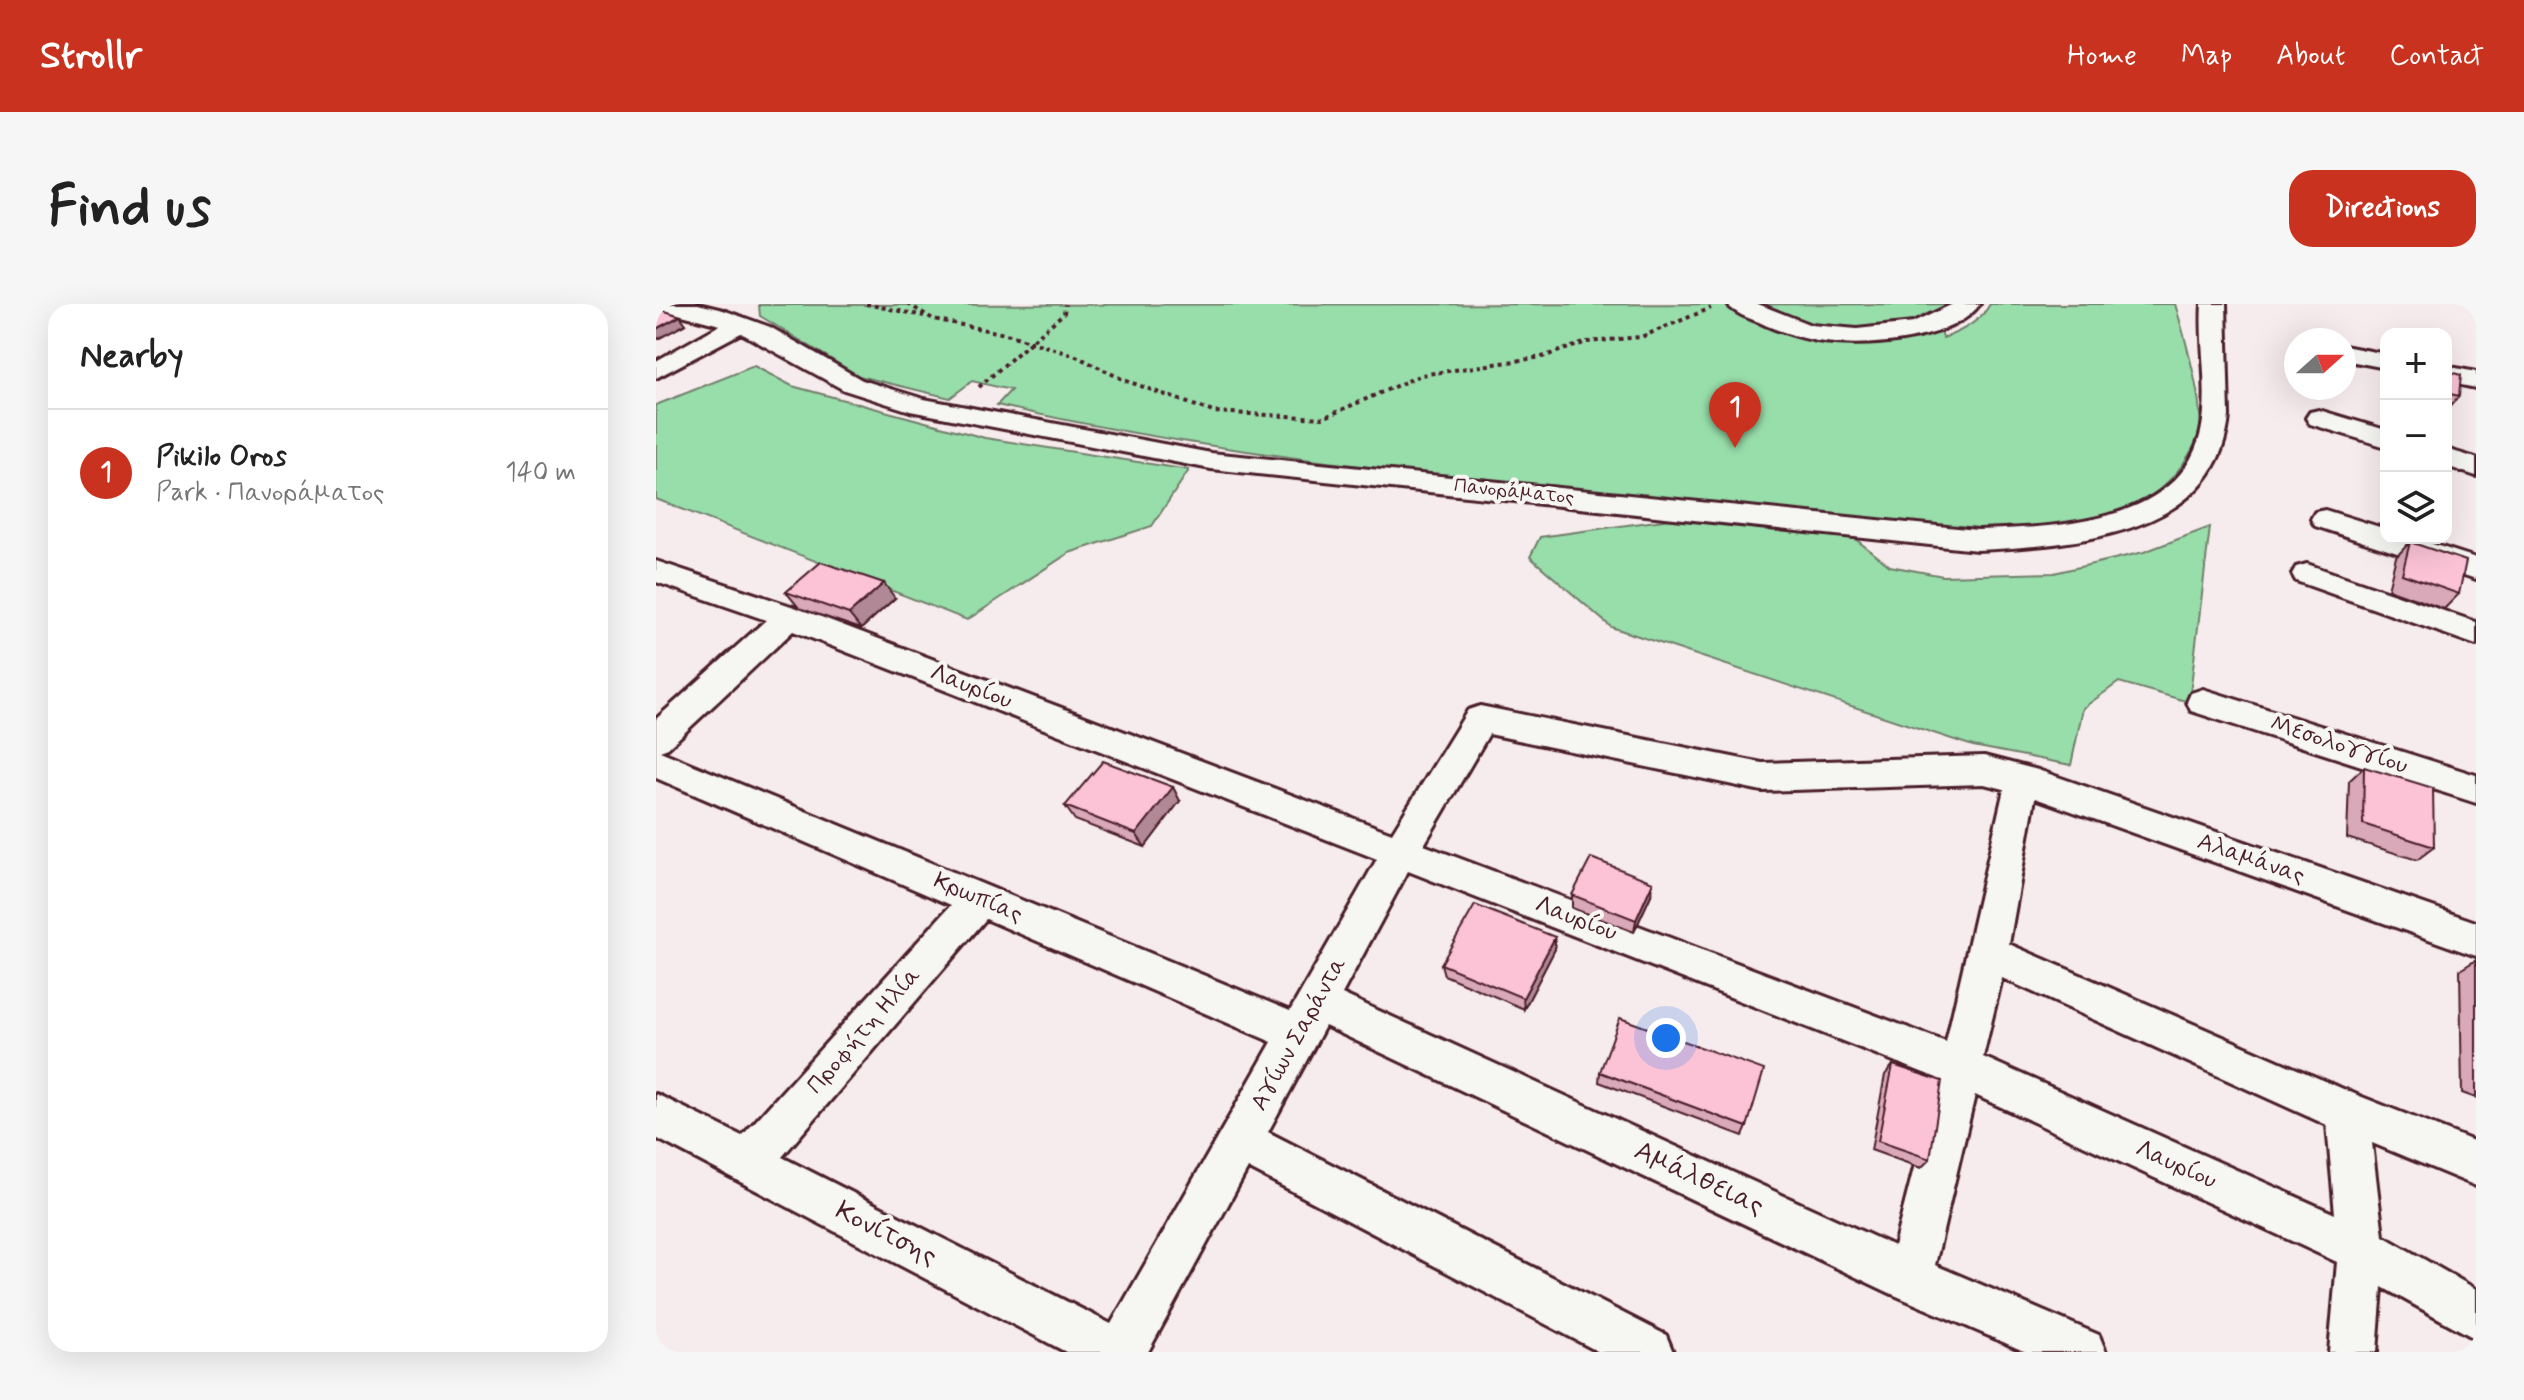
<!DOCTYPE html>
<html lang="en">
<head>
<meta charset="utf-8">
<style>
  :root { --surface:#fff; --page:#f6f6f6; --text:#222; --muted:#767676; --line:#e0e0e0; --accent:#c8321e }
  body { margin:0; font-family:Mynerve,sans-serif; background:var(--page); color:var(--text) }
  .controls { position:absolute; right:24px; top:24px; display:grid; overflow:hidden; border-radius:16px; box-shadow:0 8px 32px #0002 }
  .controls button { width:72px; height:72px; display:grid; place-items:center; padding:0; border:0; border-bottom:2px solid var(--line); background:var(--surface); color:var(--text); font:40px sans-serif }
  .compass { position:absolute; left:1628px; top:24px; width:72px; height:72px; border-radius:50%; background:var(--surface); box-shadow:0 8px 32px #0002; rotate:69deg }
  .you { position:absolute; left:1010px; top:734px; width:28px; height:28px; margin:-20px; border:6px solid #fff; border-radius:50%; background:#1a73e8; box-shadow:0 0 0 12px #1a73e833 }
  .badge { display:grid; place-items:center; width:52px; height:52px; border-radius:50%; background:var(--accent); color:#fff; font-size:26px; font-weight:700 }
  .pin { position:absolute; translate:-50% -66px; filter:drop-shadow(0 2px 4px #0008) }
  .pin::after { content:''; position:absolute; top:42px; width:28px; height:24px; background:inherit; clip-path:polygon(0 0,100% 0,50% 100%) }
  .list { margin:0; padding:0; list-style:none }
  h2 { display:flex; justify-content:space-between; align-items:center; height:104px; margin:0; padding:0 32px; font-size:34px }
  h2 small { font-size:26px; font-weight:400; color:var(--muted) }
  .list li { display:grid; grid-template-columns:52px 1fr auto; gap:24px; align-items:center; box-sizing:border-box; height:128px; padding:0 32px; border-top:2px solid var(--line) }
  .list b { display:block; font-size:30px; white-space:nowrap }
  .list p { margin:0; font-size:26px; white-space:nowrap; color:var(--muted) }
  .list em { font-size:26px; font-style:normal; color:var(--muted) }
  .icon { flex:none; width:44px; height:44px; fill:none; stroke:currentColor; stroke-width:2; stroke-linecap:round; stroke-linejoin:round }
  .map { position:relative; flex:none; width:1820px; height:1048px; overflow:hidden; border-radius:24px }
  header { display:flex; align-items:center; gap:48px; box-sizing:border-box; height:112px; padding:0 40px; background:var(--accent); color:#fff }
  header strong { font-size:38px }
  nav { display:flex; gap:44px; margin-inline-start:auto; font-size:28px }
  .intro { display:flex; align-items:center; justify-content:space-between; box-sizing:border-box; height:192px; padding:0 48px }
  h1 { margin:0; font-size:56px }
  .button { padding:20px 36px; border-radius:24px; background:var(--accent); color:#fff; font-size:28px; font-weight:700 }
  main { display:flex; gap:48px; padding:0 48px }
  aside { flex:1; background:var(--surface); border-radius:24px; box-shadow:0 8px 32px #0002 }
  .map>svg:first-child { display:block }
</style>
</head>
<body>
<header>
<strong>Strollr</strong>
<nav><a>Home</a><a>Map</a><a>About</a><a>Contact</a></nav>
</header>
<div class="intro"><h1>Find us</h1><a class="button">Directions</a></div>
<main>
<aside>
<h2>Nearby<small></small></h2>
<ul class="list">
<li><span class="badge">1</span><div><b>Pikilo Oros</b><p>Park · Πανοράματος</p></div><em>140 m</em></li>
</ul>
</aside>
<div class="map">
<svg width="1820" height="1048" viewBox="0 0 1820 1048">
  <rect width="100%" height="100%" fill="#f7eced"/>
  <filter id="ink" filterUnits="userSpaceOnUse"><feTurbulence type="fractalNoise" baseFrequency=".0125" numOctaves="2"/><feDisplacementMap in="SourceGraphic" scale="16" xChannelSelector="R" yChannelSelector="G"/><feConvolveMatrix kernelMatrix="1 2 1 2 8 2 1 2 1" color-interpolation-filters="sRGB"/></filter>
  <g filter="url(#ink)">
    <path fill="#98deab" stroke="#717e6b" stroke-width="2" d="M1296 0 1281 10 1287 34C1304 28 1325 17 1334 0H1519C1527 27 1550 103 1543 129 1537 149 1520 172 1504 185 1467 216 1385 224 1338 226 1289 229 1241 222 1192 217 1121 210 1050 201 979 193 765 169 551 150 341 101L355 86 316 77 294 94 203 72 104 12 103 1Z
      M98 62 136 82 329 134 533 166 496 222 413 249 311 316 0 195V101Z
      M1022 214 1194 231 1234 262 1287 272 1398 269 1488 248 1554 223 1533 398 1463 378 1427 404 1415 461 1317 442 955 323 874 253 884 233Z"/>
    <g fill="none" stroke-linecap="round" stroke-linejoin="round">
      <g stroke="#4a1f2b" stroke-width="6">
        <path id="minor" d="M0 0H42L67 6 114 23 206 76 268 95 555 149 1321 226C1397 223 1523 222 1545 128 1554 88 1543 42 1546 0H1570L1573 112C1562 233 1415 241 1321 246L555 165 254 107 188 86 85 29 0 74V57L64 21 3 5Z
          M1071 0H1102L1155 21 1201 25 1257 19 1297 0H1324C1296 39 1204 44 1161 37 1141 33 1121 27 1103 18 1092 14 1078 9 1071 0Z
          M1688 42 1730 50V64L1688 56Z
          M1790 62 1820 68V84L1790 78Z
          M1663 106 1730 126V143L1654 120 1650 114 1654 108Z
          M1790 145 1820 154V172L1790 162Z
          M1669 206 1730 225V234H1758L1820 254V275L1659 222 1655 215 1659 208Z
          M0 257 144 305 736 529 812 406 824 402 1106 459 1328 452 1382 466 1820 618V652L1379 494 1353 640 1701 791 1820 838V882L1716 839 1727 932 1820 985V1035L1726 983 1721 1048H1673L1681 958 1319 791 1279 961 1443 1031 1450 1048H1370L1236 990 669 722 612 828 1010 1031 1017 1048H943L592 864 492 1048H410L0 834V790L86 832 295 601 0 474V415L110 316 0 278ZM137 327 721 555 634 707 4 447 12 444ZM833 430 1106 487 1328 480 1348 485 1290 738 768 541ZM752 567 1281 774 1238 942 686 690ZM330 615 616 738 455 1020 126 853ZM1346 674 1671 821 1679 910 1327 753Z
          M1651 260 1820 318V341L1640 277 1636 270 1640 263Z
          M1547 385 1820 471V499L1535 407 1531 398 1535 389Z"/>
      </g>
      <path stroke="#4a1f2b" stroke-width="4" stroke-dasharray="4 4" stroke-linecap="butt" d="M210 0 268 12
        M252 0 277 15 354 31 420 52 468 76 557 108 667 114 765 71 886 53 931 38 985 33 1055 4
        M323 83 408 9 409 0"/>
      <use href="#minor" fill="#f6f6f2" fill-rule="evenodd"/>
    </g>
    <path fill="#d9a8b9" stroke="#4a1f2b" stroke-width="2" d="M1790 67 1803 92 1790 107Z
      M1754 238 1803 290 1788 305 1732 285 1740 253Z
      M130 288 239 294 205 325 143 304Z
      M1708 463 1778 543 1761 556 1691 534 1693 477Z
      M524 497 489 543 419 516 409 502Z
      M916 591H995L978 628 916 604Z
      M899 633V645L868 705 788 671 785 660Z
      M1820 656V794L1806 789 1804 666Z
      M1237 761 1274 855 1265 864 1215 846 1229 771Z
      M944 768 1091 823 1087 832 943 778Z"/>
    <path fill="#b08896" stroke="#4a1f2b" stroke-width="2" d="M24 12 30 20 0 36V25Z
      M228 279 239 294 205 325 193 310Z
      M517 483 524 497 489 543 480 530Z
      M997 578 995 591 978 628 980 616Z
      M899 633V645L868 705 867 694Z"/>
    <path fill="#fcc3d7" stroke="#4a1f2b" stroke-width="2" d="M3 5 24 12 0 25V6Z
      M1790 67 1805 71 1803 92 1790 89Z
      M1754 238 1810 257 1803 290 1746 270Z
      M165 258 228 279 193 310 130 288Z
      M447 457 517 483 480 530 409 502Z
      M1708 463 1777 484 1778 543 1707 520Z
      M935 554 997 578 980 616 916 591Z
      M819 601 899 633 867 694 785 660Z
      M964 714 1108 766 1091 823 944 768Z
      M1237 761 1286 777 1274 855 1222 837Z"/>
  </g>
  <g text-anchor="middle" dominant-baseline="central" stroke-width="8" stroke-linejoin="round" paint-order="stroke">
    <g font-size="20" fill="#4a1f2b" stroke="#f6f6f2">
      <text transform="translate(858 188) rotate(6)">Πανοράματος</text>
    </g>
    <g font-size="24" fill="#4a1f2b" stroke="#f6f6f2">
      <text transform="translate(315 383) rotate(21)">Λαυρίου</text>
      <text transform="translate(1683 441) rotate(18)">Μεσολογγίου</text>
      <text transform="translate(1595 555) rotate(19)">Αλαμάνας</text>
      <text transform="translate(322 594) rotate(23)">Κρωπίας</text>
      <text transform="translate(920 615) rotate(21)">Λαυρίου</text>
      <text transform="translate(208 727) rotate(-49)">Προφήτη Ηλία</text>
      <text transform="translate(643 730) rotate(-61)">Αγίων Σαράντα</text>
      <text transform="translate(1520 861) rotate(24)">Λαυρίου</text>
    </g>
    <g font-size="28" fill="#4a1f2b" stroke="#f6f6f2">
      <text transform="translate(1043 875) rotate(25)">Αμάλθειας</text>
      <text transform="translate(230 930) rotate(27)">Κονίτσης</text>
    </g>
  </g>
</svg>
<div class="controls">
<button>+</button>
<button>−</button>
<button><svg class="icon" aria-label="layers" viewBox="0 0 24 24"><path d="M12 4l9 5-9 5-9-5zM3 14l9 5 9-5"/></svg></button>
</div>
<svg class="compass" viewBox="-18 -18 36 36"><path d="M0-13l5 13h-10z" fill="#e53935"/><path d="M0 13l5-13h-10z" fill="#767676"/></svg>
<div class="you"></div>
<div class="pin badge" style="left:1079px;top:144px">1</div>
</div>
</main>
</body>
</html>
